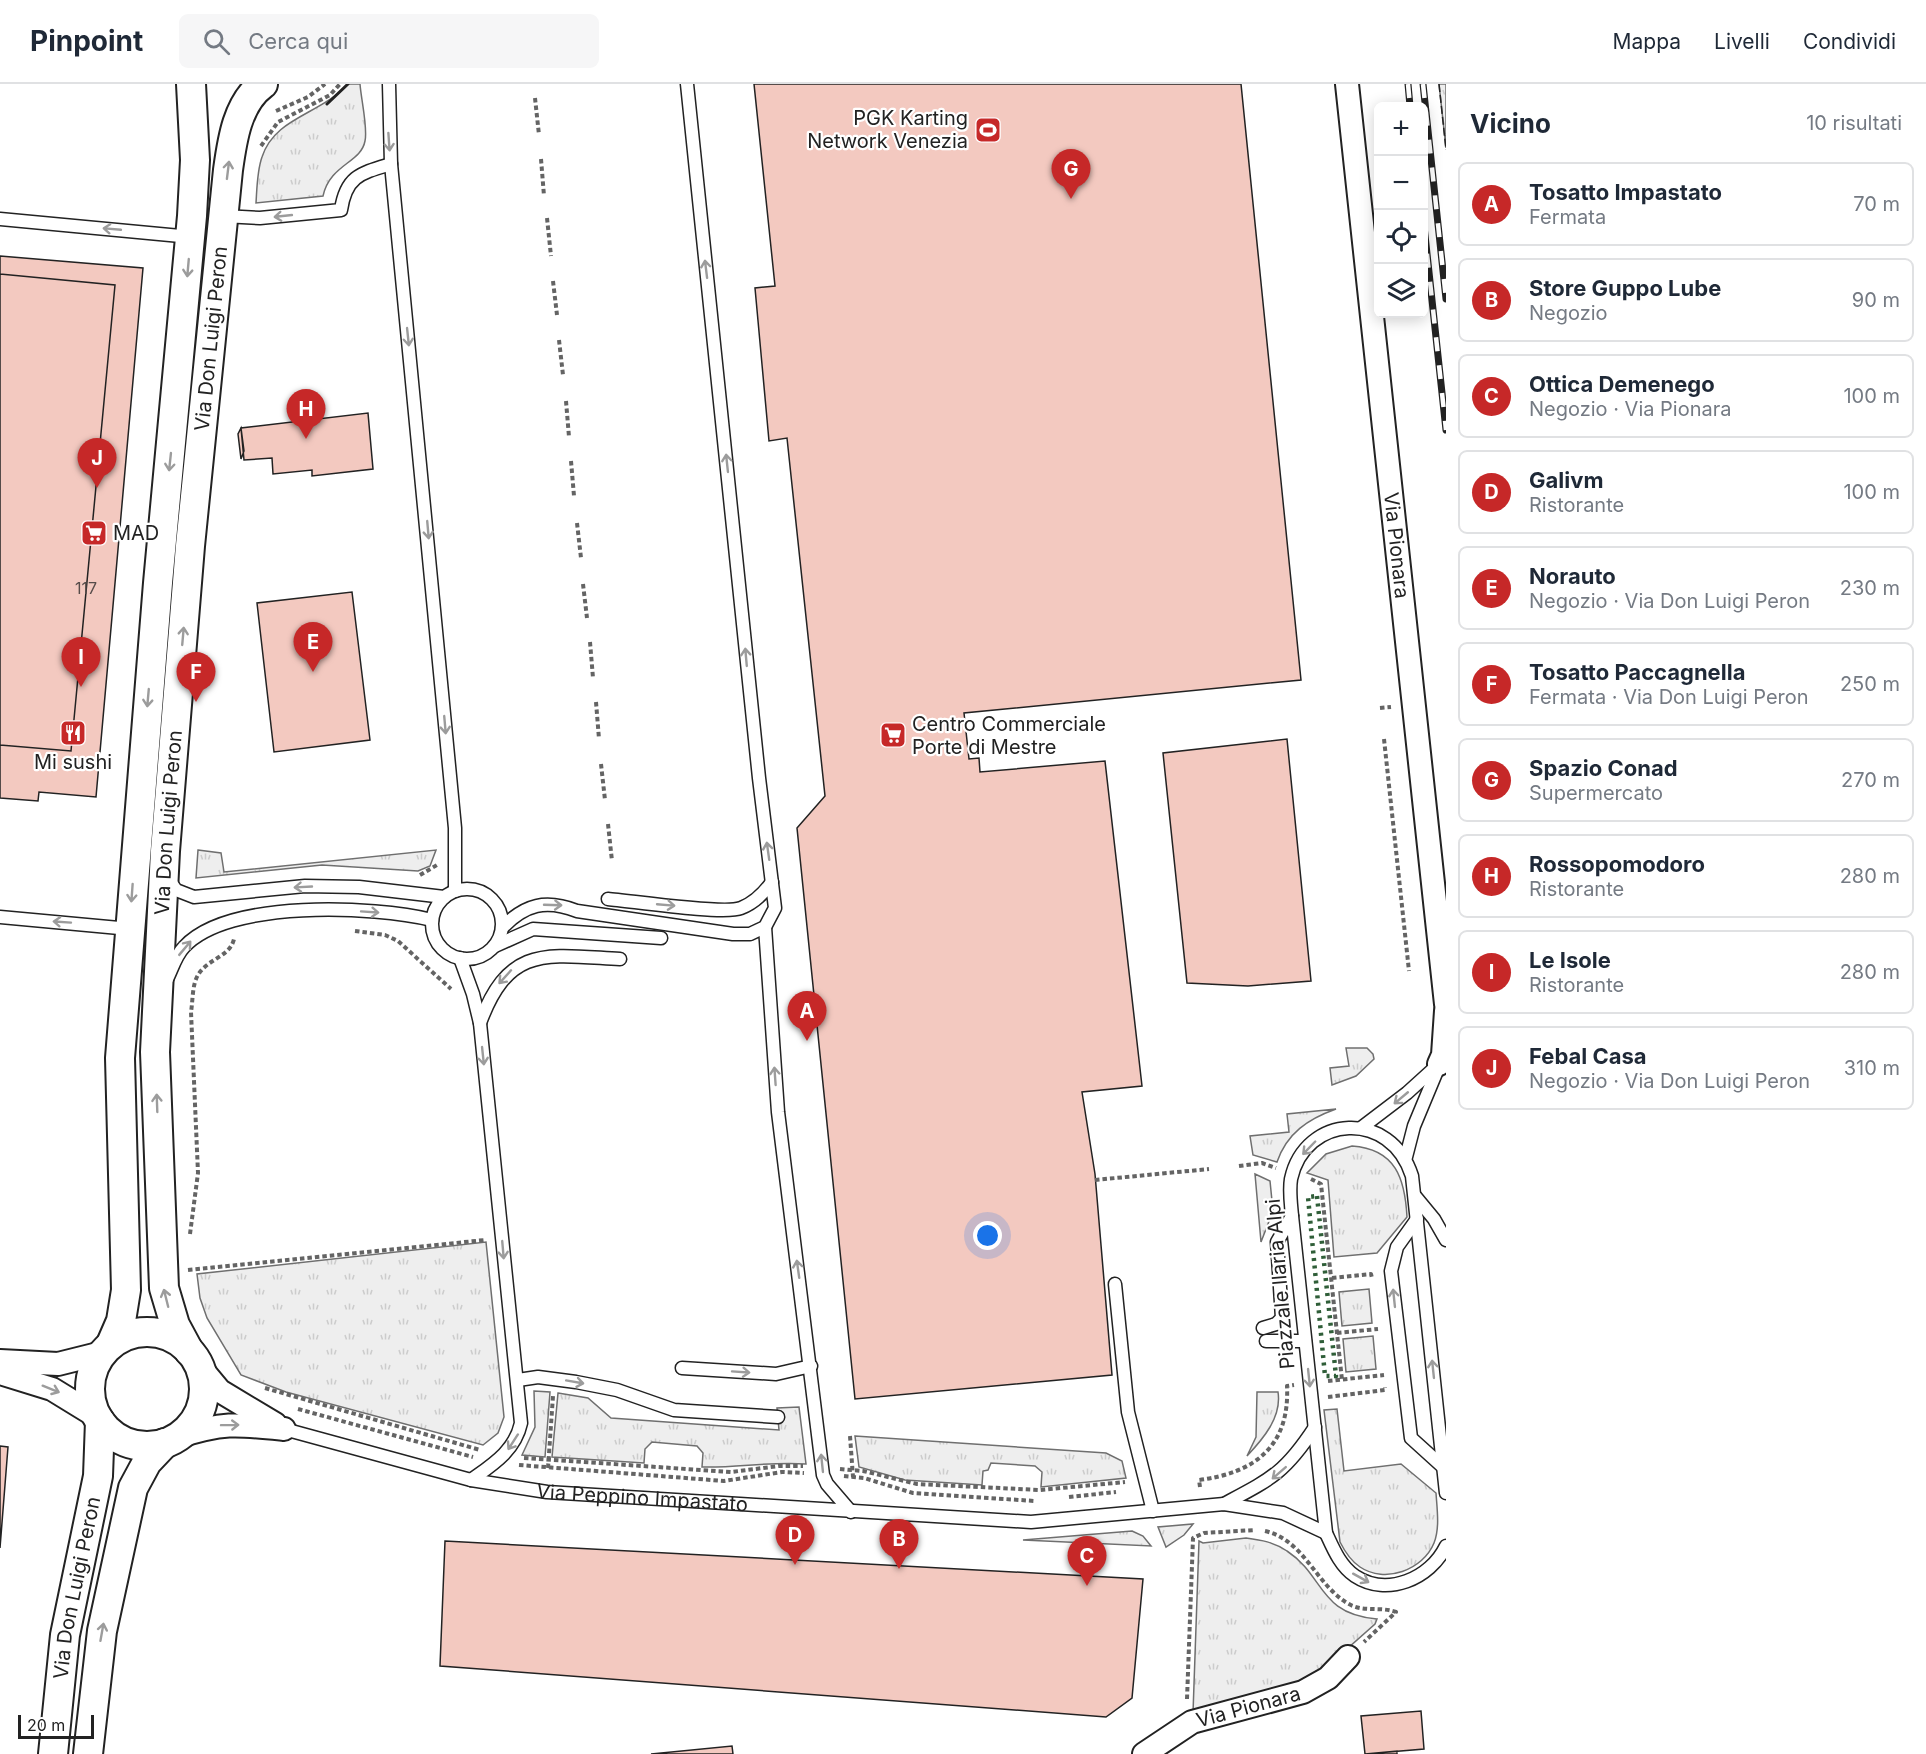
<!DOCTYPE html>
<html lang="it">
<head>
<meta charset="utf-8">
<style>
  :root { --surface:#fff; --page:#f6f6f7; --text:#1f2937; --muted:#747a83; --line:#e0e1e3; --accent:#c62828 }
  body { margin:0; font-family:Inter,sans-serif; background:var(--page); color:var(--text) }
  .controls { position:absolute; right:18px; top:18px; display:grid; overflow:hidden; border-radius:9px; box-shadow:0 3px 15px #0003 }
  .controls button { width:54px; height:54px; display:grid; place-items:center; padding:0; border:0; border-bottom:2px solid var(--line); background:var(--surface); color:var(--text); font:30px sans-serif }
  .scale { position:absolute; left:18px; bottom:15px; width:76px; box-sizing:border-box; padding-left:6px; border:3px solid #222; border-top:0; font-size:16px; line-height:21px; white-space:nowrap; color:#222; -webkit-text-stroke:4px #fff; paint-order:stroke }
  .you { position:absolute; left:988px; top:1152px; width:21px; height:21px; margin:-15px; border:4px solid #fff; border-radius:50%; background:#1a73e8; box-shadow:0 0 0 9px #1a73e833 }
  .badge { display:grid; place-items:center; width:39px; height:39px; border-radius:50%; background:var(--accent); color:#fff; font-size:20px; font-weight:700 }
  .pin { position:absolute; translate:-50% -50px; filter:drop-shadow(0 2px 3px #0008) }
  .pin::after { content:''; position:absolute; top:32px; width:21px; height:18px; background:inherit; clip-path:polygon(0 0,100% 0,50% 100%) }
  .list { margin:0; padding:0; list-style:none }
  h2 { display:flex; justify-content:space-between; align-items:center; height:78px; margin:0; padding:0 24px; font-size:26px }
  h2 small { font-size:20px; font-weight:400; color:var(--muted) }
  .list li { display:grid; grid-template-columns:39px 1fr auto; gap:18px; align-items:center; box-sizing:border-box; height:84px; margin:0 12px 12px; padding:0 12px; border:2px solid var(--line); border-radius:9px }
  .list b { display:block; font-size:22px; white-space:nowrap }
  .list p { margin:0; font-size:20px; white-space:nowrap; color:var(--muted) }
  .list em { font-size:20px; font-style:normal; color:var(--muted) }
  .icon { flex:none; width:33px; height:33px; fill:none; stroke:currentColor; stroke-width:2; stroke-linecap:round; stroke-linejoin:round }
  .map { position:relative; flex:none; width:1446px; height:1670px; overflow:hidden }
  header { display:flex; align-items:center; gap:36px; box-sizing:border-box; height:84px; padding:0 30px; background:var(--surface); border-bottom:2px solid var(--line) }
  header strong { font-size:28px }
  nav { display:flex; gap:33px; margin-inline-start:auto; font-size:21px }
  .search { width:420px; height:54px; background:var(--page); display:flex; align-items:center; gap:15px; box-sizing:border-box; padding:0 21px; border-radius:9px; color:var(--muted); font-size:22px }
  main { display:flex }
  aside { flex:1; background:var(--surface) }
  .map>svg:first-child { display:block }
</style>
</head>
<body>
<header>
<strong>Pinpoint</strong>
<div class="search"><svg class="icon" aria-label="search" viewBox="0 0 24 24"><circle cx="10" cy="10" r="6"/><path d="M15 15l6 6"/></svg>Cerca qui</div>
<nav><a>Mappa</a><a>Livelli</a><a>Condividi</a></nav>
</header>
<main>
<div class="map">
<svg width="1446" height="1670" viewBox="0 0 1446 1670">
  <defs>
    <pattern id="grass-tufts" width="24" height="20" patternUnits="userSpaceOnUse" patternTransform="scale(1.5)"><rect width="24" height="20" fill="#eee"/><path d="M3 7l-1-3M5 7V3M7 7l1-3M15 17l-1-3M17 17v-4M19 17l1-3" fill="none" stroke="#ccc"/></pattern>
  </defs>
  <rect width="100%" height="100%" fill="#fff"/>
  <path fill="url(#grass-tufts)" stroke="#6f6f6f" stroke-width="1.5" d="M348 0H360C361 15 368 44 365 57 361 79 330 80 323 112L256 119C257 104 257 87 262 73 275 33 320 31 348 0Z
    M1439 0H1446V64Z
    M198 766 221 769 224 788 436 766 430 782 418 787 322 781 196 794Z
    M1346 964H1367L1373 970 1374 975 1356 992 1332 1001 1330 984 1349 982Z
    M1336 1025C1308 1035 1287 1049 1277 1078L1253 1071 1250 1052 1289 1048 1287 1030Z
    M1352 1062C1396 1065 1405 1095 1407 1133L1377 1169 1334 1173 1328 1096 1307 1089 1326 1070Z
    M1255 1090 1270 1097 1273 1127 1261 1158Z
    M486 1158 504 1333 498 1349 483 1361 286 1308 241 1291 207 1234 200 1214 197 1190Z
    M1369 1205 1372 1239 1342 1242 1339 1208Z
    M1373 1252 1376 1285 1346 1288 1343 1255Z
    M534 1307 550 1308 545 1373 522 1371 535 1343Z
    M1257 1308H1278C1282 1333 1263 1355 1247 1372L1256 1353Z
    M558 1309 588 1314 611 1334 779 1346 777 1324 799 1323 806 1380C771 1377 737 1384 702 1383L703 1369 697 1362 652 1358 645 1365 644 1379 552 1373Z
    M1337 1325 1344 1387 1401 1380 1436 1409C1437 1425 1440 1444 1434 1459 1423 1486 1385 1500 1360 1483 1351 1477 1345 1468 1340 1458L1324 1326Z
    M855 1352 1106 1369 1122 1377 1126 1394 1041 1403 1042 1388 1035 1382 991 1379 988 1386 983 1387 982 1401 905 1396 859 1383Z
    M1193 1440 1184 1451 1166 1463 1158 1443Z
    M1132 1447 1143 1452 1151 1462 1023 1456Z
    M1246 1454C1261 1456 1274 1458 1287 1467 1325 1492 1318 1530 1377 1535L1375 1540 1304 1603 1193 1629 1199 1457 1203 1459Z"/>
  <path fill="#f3c9c0" stroke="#222" stroke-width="1.5" d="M754 0H1241L1301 596 964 629 969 675 979 674 980 688 1105 677 1142 1002 1082 1008 1095 1090 1112 1291 855 1315 797 744 825 712 787 354 769 357 755 204 775 202Z
    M0 172 143 184 96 713 39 708 38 717 0 714Z
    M0 190 115 201 71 667 0 661Z
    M368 329 373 385 312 392V386L273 390 272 374 244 376 241 344Z
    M241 344 244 367 241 375 238 350Z
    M352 508 370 656 274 668 257 519Z
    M1287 655 1311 897 1248 902 1187 899 1163 669Z
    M0 1362 8 1363 0 1464Z
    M445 1457 1143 1495 1132 1614 1106 1633 440 1582Z
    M1421 1627 1424 1665 1365 1670 1361 1632Z
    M732 1662 733 1670H651Z
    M1397 1667V1670H1365Z"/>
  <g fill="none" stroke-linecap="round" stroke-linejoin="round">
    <g stroke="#222" stroke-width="15">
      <g id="service">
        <path d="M389 0 391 80 455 744V807"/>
        <path d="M223 132 260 134 341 126C346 92 361 89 391 80"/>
        <path d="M0 135 191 153"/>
        <path d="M169 796 176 806 194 813 305 802 359 803 444 813"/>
        <circle cx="467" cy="840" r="35"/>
        <path d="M608 815C632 817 724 831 741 824 754 819 764 809 772 798"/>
        <path d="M0 833 130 845"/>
        <path d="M765 843 778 1028 823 1391 827 1400 851 1428"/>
        <path d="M502 844C525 820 546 815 577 827L733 850H750L765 843 775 824 759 694 687 0"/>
        <path d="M495 862 533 845 661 854"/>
        <path d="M460 874 473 910 480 939 521 1339C515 1367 492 1381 471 1396"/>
        <path d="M167 895C172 885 176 871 184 863 228 815 374 822 432 836"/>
        <path d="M480 939C509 860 547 871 620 875"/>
        <path d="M1361 1044 1407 1009 1439 980"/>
        <path d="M1406 1073 1414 1042 1439 982"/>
        <path d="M1415 1112 1434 1135 1446 1156"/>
        <path d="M1417 1135 1397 1163 1391 1187 1411 1354 1443 1383"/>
        <path d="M1115 1200 1128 1328 1153 1427"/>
        <path d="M1263 1244 1276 1240 1282 1234 1277 1158 1292 1132"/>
        <path d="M1266 1257H1305"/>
        <path d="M682 1284 776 1290 811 1282"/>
        <path d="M518 1296 538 1293 576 1298 617 1306 674 1326 778 1333"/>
        <path id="s1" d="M284 1345 471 1396 547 1408 1031 1438 1224 1420 1283 1429 1326 1449"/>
        <path d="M1446 1409 1412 1092C1391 1025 1305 1030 1291 1095 1289 1107 1291 1120 1292 1132L1326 1449C1333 1464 1340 1482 1355 1492 1387 1513 1430 1495 1446 1462"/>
        <path d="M1224 1420C1271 1395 1285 1389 1315 1343"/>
      </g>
    </g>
    <g stroke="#222" stroke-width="26">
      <g id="minor">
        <path id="s2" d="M1347 0 1446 920"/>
        <path d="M1439 980 1443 971 1446 927"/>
        <path d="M0 1277 58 1280 102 1269"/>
        <path d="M200 1283 220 1307 275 1340"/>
        <path d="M0 1289 52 1305 96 1332"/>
        <path d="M177 1353C223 1338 237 1340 284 1345"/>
        <path id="s3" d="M1144 1670 1192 1638 1303 1608 1328 1594 1348 1573"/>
      </g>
    </g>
    <g stroke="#222" stroke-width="32">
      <g id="tertiary">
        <circle cx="147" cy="1305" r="57"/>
        <path d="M111 1260 121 1237 126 1206 120 974 158 499 192 132 195 76 191 0"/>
        <path id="s4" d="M189 1267 175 1241 164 1204 155 968 165 767 190 462 228 86C232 57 237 19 263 0"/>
        <path id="s5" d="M53 1670 65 1551 98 1392 100 1337"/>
        <path d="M88 1670 102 1547 133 1404 147 1378 165 1359"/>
      </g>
    </g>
    <path stroke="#646464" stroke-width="4" stroke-dasharray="4.5 3" stroke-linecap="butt" d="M535 14 539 51
      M276 27 308 13 325 0
      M261 62 278 38 330 11 340 0
      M541 75 544 112
      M547 134 551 172
      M553 197 557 231
      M559 256 563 291
      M566 317 569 353
      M571 377 574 412
      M577 439 581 474
      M583 500 587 534
      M590 558 593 594
      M596 618 599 655
      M1380 624 1391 623
      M1384 655 1409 887
      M601 680 605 716
      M608 740 612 777
      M420 791 437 781
      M355 847 385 851 398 857 451 905
      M1239 1082 1262 1079 1276 1084
      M1311 1095 1321 1100 1342 1296
      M1095 1096 1209 1085
      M190 1150 198 1089 191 928C193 916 192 901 198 891 207 875 230 873 234 855
      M188 1186 485 1156
      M1332 1194 1371 1190 1372 1194
      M1337 1249 1378 1245
      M1328 1297 1384 1291
      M265 1304 480 1366
      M1328 1313 1385 1306V1303
      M298 1325 473 1373
      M850 1352 853 1393
      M524 1374 731 1388 779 1382H803
      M519 1381 724 1397 782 1388 804 1389
      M548 1384 553 1312
      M840 1385 863 1387 917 1400 1040 1406 1125 1398
      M844 1392 864 1394 913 1409 1035 1417
      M1200 1403 1199 1396C1255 1389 1290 1362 1287 1302L1294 1301
      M1069 1413 1116 1408
      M1265 1447C1304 1456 1315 1499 1347 1519 1363 1529 1379 1522 1396 1528L1364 1558
      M1187 1615 1193 1454 1204 1449 1255 1446"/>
    <use href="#service" stroke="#fff" stroke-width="12"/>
    <use href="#minor" stroke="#fff" stroke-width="22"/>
    <use href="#tertiary" stroke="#fff" stroke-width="28"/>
    <g stroke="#222" stroke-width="7">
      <path id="rail" d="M1408 0 1410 22
        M1423 0 1446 215
        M1424 142 1446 346"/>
    </g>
    <use href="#rail" stroke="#fff" stroke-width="4.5" stroke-dasharray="14" stroke-linecap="butt"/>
    <path stroke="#2f5e38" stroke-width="4.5" stroke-dasharray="3 4.5" stroke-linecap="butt" d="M1317 1112 1336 1292H1325L1308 1113Z"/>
    <path stroke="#222" stroke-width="1.5" stroke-dasharray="8 3" stroke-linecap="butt" d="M1439 0 1446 66"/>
    <path stroke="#222" stroke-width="3" d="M327 20 348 0"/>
  </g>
  <defs><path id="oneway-shaft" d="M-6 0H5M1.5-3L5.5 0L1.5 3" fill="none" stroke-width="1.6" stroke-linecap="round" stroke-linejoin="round" transform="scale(1.5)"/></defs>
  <g stroke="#9c9c9c">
    <use href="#oneway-shaft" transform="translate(389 58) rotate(86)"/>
    <use href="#oneway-shaft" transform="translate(228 86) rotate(-83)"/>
    <use href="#oneway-shaft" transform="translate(283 132) rotate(174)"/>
    <use href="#oneway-shaft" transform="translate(112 145) rotate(-175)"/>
    <use href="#oneway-shaft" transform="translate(188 184) rotate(95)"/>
    <use href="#oneway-shaft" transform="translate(706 185) rotate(-97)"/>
    <use href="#oneway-shaft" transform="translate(408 253) rotate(84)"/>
    <use href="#oneway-shaft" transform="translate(170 378) rotate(96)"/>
    <use href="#oneway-shaft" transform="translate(727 379) rotate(-96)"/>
    <use href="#oneway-shaft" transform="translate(428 446) rotate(85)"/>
    <use href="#oneway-shaft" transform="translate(183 552) rotate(-85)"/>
    <use href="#oneway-shaft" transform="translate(746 573) rotate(-95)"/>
    <use href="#oneway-shaft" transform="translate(148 614) rotate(95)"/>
    <use href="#oneway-shaft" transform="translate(445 641) rotate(85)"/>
    <use href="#oneway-shaft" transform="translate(768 767) rotate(-98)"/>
    <use href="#oneway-shaft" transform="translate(303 803) rotate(177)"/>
    <use href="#oneway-shaft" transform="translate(132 809) rotate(94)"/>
    <use href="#oneway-shaft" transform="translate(553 821) rotate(2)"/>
    <use href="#oneway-shaft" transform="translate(666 821) rotate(5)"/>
    <use href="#oneway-shaft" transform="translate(370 828) rotate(4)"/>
    <use href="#oneway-shaft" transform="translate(62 838) rotate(-176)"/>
    <use href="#oneway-shaft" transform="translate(185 864) rotate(-50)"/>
    <use href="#oneway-shaft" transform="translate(505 893) rotate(132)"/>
    <use href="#oneway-shaft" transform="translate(483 972) rotate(84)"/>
    <use href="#oneway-shaft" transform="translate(775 992) rotate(-94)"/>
    <use href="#oneway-shaft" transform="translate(1401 1014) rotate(140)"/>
    <use href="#oneway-shaft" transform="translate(157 1019) rotate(-92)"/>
    <use href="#oneway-shaft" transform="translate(1309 1064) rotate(134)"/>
    <use href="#oneway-shaft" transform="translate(503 1166) rotate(85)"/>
    <use href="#oneway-shaft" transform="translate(798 1185) rotate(-98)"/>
    <use href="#oneway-shaft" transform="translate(166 1214) rotate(-104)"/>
    <use href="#oneway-shaft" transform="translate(1394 1214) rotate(-96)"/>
    <use href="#oneway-shaft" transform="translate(1433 1285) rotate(-96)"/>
    <use href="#oneway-shaft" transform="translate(741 1288) rotate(4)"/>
    <use href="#oneway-shaft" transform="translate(1309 1294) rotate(84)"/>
    <use href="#oneway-shaft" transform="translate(575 1298) rotate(10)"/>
    <use href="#oneway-shaft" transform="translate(51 1305) rotate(22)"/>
    <use href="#oneway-shaft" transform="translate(230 1341) rotate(-1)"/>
    <use href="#oneway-shaft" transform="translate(513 1358) rotate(123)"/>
    <use href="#oneway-shaft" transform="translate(822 1379) rotate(-96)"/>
    <use href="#oneway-shaft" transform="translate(1279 1389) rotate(139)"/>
    <use href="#oneway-shaft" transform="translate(1361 1494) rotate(29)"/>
    <use href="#oneway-shaft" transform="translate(102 1548) rotate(-80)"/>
  </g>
  <defs>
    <g id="stadium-square" transform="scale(1.35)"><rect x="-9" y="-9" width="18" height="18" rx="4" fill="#c62828" stroke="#fff"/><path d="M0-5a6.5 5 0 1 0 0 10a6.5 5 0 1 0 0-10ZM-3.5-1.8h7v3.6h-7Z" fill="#fff"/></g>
    <g id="supermarket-square" transform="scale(1.35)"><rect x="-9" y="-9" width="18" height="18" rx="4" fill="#c62828" stroke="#fff"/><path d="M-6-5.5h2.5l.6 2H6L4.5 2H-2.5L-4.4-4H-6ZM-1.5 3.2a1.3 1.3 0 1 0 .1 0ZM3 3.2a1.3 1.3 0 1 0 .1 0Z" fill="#fff"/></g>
    <g id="restaurant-square" transform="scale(1.35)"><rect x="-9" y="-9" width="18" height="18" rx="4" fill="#c62828" stroke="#fff"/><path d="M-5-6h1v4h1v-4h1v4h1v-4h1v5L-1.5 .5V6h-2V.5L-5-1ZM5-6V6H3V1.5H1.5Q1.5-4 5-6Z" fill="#fff"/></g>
  </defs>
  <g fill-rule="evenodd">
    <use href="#stadium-square" x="988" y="46"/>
    <use href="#supermarket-square" x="94" y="449"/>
    <use href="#restaurant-square" x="73" y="649"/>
    <use href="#supermarket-square" x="893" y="651"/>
  </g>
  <g text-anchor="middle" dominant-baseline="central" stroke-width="4.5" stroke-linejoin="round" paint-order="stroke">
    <g font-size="16" fill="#564c4a">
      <text x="86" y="504">117</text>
    </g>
    <g font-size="20" fill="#222" stroke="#fff" text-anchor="start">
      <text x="968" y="34" text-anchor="end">PGK Karting<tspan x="968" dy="23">Network Venezia</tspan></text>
      <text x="113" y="449">MAD</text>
      <text x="912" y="640">Centro Commerciale<tspan x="912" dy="23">Porte di Mestre</tspan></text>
      <text x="73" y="678" text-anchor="middle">Mi sushi</text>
    </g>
    <g font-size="20" fill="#222" stroke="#fff">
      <text stroke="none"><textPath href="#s4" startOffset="1020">Via Don Luigi Peron</textPath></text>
      <text stroke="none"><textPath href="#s2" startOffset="464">Via Pionara</textPath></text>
      <text stroke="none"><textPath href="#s4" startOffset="534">Via Don Luigi Peron</textPath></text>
      <text transform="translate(1280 1200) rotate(-95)">Piazzale Ilaria Alpi</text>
      <text stroke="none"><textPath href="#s1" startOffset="366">Via Peppino Impastato</textPath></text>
      <text stroke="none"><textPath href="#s5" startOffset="168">Via Don Luigi Peron</textPath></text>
      <text stroke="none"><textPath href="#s3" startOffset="116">Via Pionara</textPath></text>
    </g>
  </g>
</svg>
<div class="controls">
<button>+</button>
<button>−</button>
<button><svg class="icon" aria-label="locate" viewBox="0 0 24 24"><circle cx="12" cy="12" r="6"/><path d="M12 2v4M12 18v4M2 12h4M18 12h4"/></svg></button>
<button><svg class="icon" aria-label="layers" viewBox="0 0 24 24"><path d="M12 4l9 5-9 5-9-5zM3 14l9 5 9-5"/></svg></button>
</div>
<div class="scale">20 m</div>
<div class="you"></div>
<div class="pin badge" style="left:807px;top:957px">A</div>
<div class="pin badge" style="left:899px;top:1485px">B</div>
<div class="pin badge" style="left:1087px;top:1502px">C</div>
<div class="pin badge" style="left:795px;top:1481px">D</div>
<div class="pin badge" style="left:313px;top:588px">E</div>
<div class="pin badge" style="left:196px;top:618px">F</div>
<div class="pin badge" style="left:1071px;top:115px">G</div>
<div class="pin badge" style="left:306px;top:355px">H</div>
<div class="pin badge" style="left:81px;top:603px">I</div>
<div class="pin badge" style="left:97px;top:404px">J</div>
</div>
<aside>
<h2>Vicino<small>10 risultati</small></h2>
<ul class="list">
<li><span class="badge">A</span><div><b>Tosatto Impastato</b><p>Fermata</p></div><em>70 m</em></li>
<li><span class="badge">B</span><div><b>Store Guppo Lube</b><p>Negozio</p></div><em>90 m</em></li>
<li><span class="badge">C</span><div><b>Ottica Demenego</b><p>Negozio · Via Pionara</p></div><em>100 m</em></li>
<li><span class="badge">D</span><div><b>Galivm</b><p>Ristorante</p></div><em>100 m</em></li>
<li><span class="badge">E</span><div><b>Norauto</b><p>Negozio · Via Don Luigi Peron</p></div><em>230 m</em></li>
<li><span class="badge">F</span><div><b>Tosatto Paccagnella</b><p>Fermata · Via Don Luigi Peron</p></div><em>250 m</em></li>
<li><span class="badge">G</span><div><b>Spazio Conad</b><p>Supermercato</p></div><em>270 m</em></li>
<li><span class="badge">H</span><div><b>Rossopomodoro</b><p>Ristorante</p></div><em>280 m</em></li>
<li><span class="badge">I</span><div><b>Le Isole</b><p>Ristorante</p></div><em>280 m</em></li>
<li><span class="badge">J</span><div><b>Febal Casa</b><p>Negozio · Via Don Luigi Peron</p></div><em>310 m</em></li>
</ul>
</aside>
</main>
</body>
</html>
